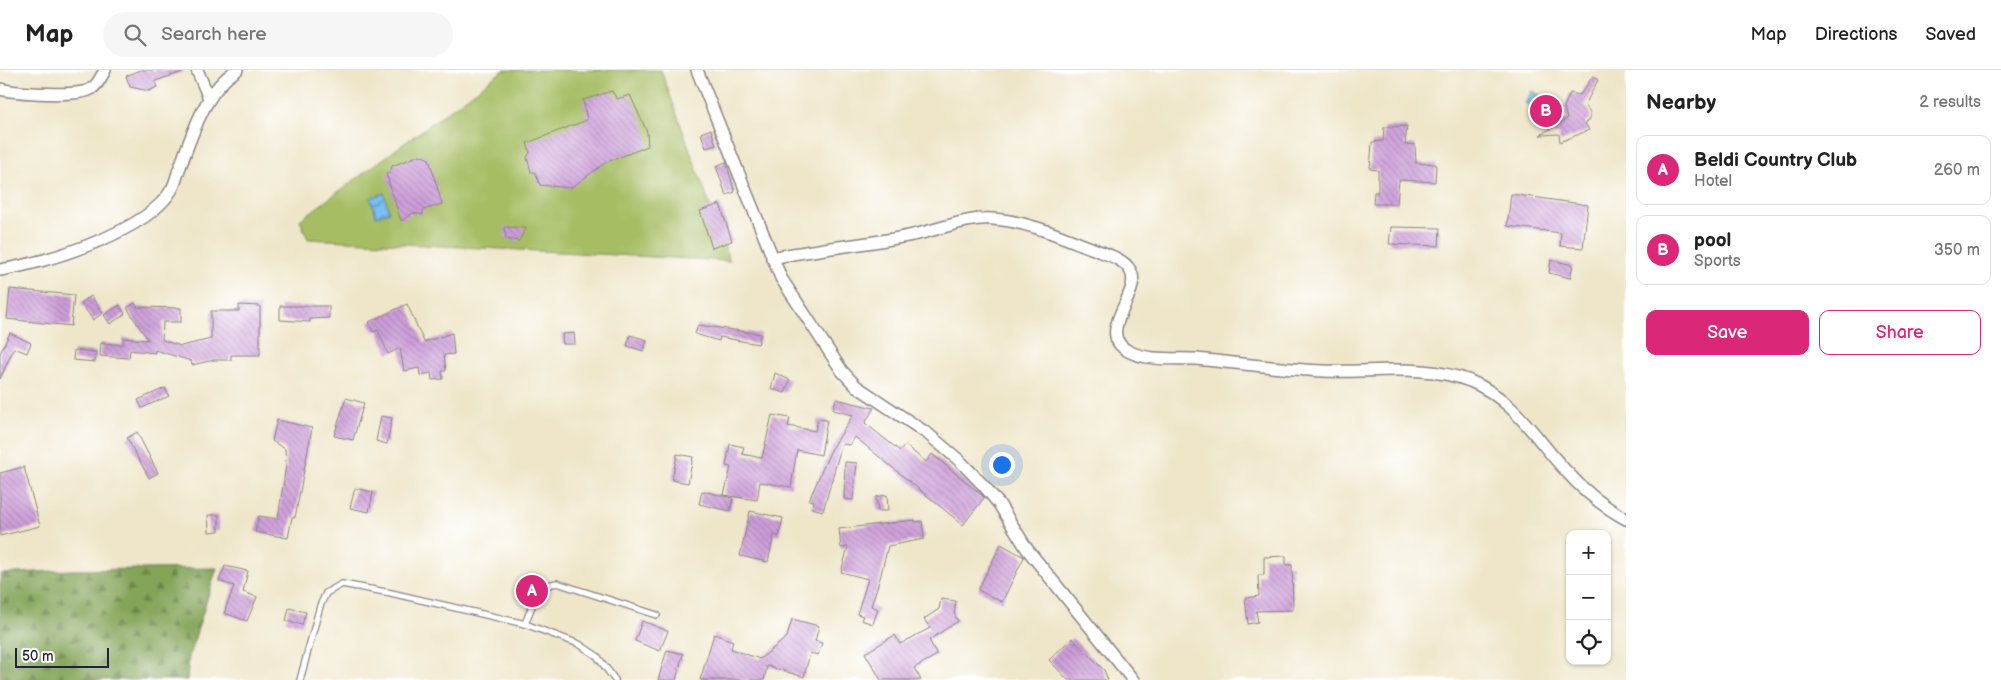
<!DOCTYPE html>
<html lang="en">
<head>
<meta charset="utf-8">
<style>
  :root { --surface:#fff; --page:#f6f6f6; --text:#222; --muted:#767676; --line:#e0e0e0; --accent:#db2777 }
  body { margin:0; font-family:"Balsamiq Sans",sans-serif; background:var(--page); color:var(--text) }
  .controls { position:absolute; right:15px; bottom:15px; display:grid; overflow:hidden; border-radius:10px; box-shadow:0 1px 4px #0004 }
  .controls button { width:45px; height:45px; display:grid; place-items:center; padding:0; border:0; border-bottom:1px solid var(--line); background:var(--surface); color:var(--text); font:25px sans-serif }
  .scale { position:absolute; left:15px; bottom:12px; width:94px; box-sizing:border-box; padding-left:5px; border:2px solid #22223b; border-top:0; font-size:14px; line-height:18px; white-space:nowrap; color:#22223b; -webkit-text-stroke:4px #fff; paint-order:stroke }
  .you { position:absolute; left:1001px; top:394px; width:18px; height:18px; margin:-12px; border:4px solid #fff; border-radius:50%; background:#1a73e8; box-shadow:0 0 0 8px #1a73e833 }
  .badge { display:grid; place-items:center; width:32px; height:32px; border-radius:50%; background:var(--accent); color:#fff; font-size:16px; font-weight:700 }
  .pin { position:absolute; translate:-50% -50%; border:2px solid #fff; box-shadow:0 1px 5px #0006 }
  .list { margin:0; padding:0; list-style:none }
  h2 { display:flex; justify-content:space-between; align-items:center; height:65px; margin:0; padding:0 20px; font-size:21px }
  h2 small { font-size:16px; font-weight:400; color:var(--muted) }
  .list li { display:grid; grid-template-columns:32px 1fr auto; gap:15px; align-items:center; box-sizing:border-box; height:70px; margin:0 10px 10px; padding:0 10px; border:1px solid var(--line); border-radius:10px }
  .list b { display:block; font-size:19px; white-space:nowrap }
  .list p { margin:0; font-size:16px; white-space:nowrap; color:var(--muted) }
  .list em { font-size:16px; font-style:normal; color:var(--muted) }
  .actions { display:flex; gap:10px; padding:15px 20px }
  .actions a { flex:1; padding:11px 0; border:1px solid var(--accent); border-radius:10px; text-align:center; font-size:18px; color:var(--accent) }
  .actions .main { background:var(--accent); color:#fff }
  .icon { flex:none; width:28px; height:28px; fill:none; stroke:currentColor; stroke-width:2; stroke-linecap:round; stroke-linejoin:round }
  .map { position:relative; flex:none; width:1626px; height:610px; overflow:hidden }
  header { display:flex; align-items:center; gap:30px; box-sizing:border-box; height:70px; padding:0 25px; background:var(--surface); border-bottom:1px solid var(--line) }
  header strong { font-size:24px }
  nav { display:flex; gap:28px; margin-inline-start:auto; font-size:18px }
  .search { width:350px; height:45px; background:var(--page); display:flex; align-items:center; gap:12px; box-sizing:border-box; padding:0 18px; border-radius:28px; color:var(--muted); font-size:19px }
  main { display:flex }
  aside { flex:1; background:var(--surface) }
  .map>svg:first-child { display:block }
</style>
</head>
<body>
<header>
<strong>Map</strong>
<div class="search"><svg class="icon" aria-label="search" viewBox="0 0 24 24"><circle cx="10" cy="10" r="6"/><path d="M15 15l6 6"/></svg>Search here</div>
<nav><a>Map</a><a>Directions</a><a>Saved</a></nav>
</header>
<main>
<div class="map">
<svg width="1626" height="610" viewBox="0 0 1626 610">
  <defs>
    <pattern id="forest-firs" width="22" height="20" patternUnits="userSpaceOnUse" patternTransform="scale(1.25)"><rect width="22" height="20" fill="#84a459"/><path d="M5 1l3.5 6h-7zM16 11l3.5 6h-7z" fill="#6c854b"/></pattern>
    <pattern id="water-waves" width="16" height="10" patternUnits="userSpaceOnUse" patternTransform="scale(1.25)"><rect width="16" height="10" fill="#79bff1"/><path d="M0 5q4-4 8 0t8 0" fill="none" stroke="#639bc4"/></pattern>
    <pattern id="building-back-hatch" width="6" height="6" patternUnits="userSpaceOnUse" patternTransform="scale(1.25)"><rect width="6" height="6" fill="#cd9ed9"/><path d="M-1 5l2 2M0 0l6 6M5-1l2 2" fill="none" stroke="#a680b1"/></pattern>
  </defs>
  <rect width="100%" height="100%" fill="#fff"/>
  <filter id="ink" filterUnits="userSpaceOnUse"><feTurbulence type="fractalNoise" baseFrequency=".02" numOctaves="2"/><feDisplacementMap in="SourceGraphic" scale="10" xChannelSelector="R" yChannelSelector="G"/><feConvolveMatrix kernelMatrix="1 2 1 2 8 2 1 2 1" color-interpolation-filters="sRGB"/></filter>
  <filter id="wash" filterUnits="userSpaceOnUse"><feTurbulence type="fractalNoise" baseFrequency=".0096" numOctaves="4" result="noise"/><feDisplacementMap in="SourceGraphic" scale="20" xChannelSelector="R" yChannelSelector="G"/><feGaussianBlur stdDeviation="1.12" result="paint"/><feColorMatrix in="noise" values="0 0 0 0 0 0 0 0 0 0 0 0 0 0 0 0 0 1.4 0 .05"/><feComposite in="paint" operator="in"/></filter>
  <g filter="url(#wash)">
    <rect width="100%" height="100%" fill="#efe6c9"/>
    <path fill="url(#forest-firs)" stroke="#53634a" d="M217 498 189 587 187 610H0V504L70 500Z"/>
    <path fill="#a6bd63" stroke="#64704f" d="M504 0H661L730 191 308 169 300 150Z"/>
    <path fill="url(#water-waves)" stroke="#4e7096" d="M1532 21 1557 34 1550 48 1525 33Z
      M384 123 389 142 376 146 371 128Z"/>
    <g id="blocks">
      <path fill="url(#building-back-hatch)" d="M141 0H183V2L155 11 157 17 149 21 130 17 126 6Z
        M1593 6 1598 10 1585 35 1590 42V49L1585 53 1589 60 1560 72 1559 64 1540 65 1567 49 1564 37 1570 23 1580 25Z
        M612 21 617 29 630 25 647 62 648 76 605 93 571 118 540 115 535 102H531L527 87 530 83 527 73 587 50 583 30Z
        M1407 56 1405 75 1415 74 1416 93 1436 94 1435 112 1399 110 1397 134H1373L1374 122H1378V100L1370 99 1372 72 1383 71 1384 57Z
        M711 59 716 75 706 78 701 63Z
        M420 85 429 89 442 134 423 140V145L413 143 401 151 386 103H390L392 96Z
        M726 92 735 122 726 125 716 96Z
        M1511 124 1588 135 1583 178 1560 176 1561 163 1507 156Z
        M720 134 732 171 712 178 700 141Z
        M504 157 526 158 519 171 506 169Z
        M1391 157 1440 158 1439 176 1389 174Z
        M1551 190 1573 195 1570 208 1549 203Z
        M10 219 74 225 71 256 7 249Z
        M91 226 103 243 93 250 81 233Z
        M135 233 137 237 181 238V252H163L162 270 181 276 211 269V241H239V235L260 236V285H231V290H214L192 295 191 291 155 280V283L130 280 129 288 100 286 101 273 123 275V268L148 270 127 238Z
        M407 234 424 272 452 263 454 284 444 285 446 301H442L443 309 432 310 431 303 420 305 419 298 404 301 400 278 388 284 378 260 373 262 369 252Z
        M120 235 125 244 110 254 104 245Z
        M280 236H329V248L310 249V252L280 250Z
        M698 255 720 258 761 264 758 274 720 267 719 271 695 264Z
        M10 263 31 273 27 283 14 278 0 309V283Z
        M574 263 575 274H563L562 264Z
        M630 265 647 270 644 281 627 276Z
        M74 280 96 282 95 292 73 290Z
        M775 303 790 310 785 323 771 319Z
        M165 318 169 326 142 338 138 330Z
        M346 328 364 333 353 370 334 366Z
        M836 329 874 338 865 353 900 381 905 375 926 392 932 384 983 426 984 428 963 455 855 367 850 375 842 374 823 441 812 438 814 431 809 430 830 382 853 345 833 340Z
        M772 345 790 348 788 356 815 361 818 349 827 350 821 385 797 380 791 417 760 412 757 430 724 425 731 397 726 396 730 374 744 377 742 384 762 388Z
        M381 346 392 348 387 374 376 371Z
        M277 350 312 358 295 448 292 447 288 468 255 462 259 446 278 449 286 395 285 379 272 371Z
        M137 362 158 403 149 408 127 368Z
        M677 384 693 387 688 413 672 410Z
        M845 392 857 393 853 430 844 429Z
        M24 397 40 456 0 466V403Z
        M355 418 373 422 369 442 350 438Z
        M702 421 733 428 730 441 699 434Z
        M887 425 888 441H878L876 427Z
        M750 441 783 448 779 466 774 465 768 492 740 486Z
        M208 445H219V461L209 462Z
        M915 450V452L922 451 924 469 888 476 880 508 871 536 878 539 873 554 861 550 863 546 857 544 868 509 841 502 848 477 841 478 839 459Z
        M1001 474 1024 487 1002 532 978 520Z
        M1286 486V495H1292L1293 540 1256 541 1258 552 1248 554 1245 528 1259 526 1258 505H1264V487Z
        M225 496 248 501 243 522 257 527 247 551 224 543 234 516 219 511Z
        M941 529 956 531 954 544 958 551 929 570 937 585 914 598 921 610H881L865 583 895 565 900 574 930 558 924 549 939 539Z
        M289 538 306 542 302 555 286 551Z
        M792 549 819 556 815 571 822 573 818 585 810 583 804 607 767 596 764 610H700L714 564 733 571 731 579 760 589 787 567Z
        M642 551 668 561 660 581 635 571Z
        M1072 568 1104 600 1108 610H1068L1049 590Z
        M667 580 683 584 676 610H658Z"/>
    </g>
  </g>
  <g filter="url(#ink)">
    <use href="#blocks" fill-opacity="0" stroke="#888482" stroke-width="1"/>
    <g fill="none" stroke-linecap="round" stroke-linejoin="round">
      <g stroke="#888482" stroke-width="8">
        <path id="service" d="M525 554C532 537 536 515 557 513L657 545
          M300 610 320 536 326 523 342 514 391 523 525 554 579 574 597 586 615 610"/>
      </g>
      <g stroke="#888482" stroke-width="14">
        <path id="minor" d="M197 0 209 28
          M697 0 781 208 842 301 856 316 928 364 960 391 984 416 999 434 1027 479 1133 610
          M0 19C15 23 79 27 91 19 98 15 101 7 105 0
          M772 188C818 178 867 175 913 165 939 160 966 147 993 149 1026 151 1060 166 1091 178 1103 183 1123 188 1130 200 1145 223 1091 263 1130 282 1149 291 1175 288 1196 289 1238 293 1280 299 1323 301 1372 303 1423 293 1470 311 1514 329 1535 368 1566 401 1583 420 1604 437 1626 449
          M0 200C46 193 149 161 172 119 176 112 177 104 180 97 193 63 205 20 237 0"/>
      </g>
      <use href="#service" stroke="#fff" stroke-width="5.5"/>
      <use href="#minor" stroke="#fff" stroke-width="11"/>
    </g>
  </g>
</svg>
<div class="controls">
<button>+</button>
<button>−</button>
<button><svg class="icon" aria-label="locate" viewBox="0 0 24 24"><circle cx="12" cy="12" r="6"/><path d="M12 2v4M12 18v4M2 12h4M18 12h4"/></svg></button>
</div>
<div class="scale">50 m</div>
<div class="you"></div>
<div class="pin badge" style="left:532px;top:521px">A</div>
<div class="pin badge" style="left:1546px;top:41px">B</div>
</div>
<aside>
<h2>Nearby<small>2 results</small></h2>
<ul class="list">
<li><span class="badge">A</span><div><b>Beldi Country Club</b><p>Hotel</p></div><em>260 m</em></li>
<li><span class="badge">B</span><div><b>pool</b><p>Sports</p></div><em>350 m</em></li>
</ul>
<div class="actions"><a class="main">Save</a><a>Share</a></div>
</aside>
</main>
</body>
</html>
